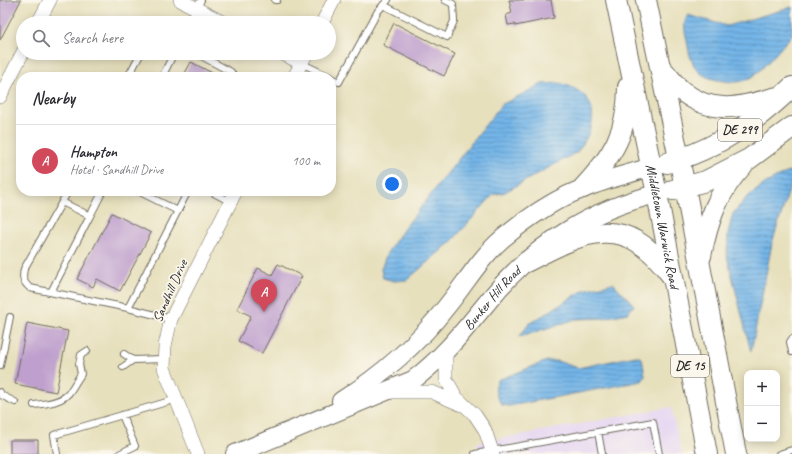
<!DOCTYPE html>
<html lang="en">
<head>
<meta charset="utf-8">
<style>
  :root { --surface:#fff; --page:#f7f7f7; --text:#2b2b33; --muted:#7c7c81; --line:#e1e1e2; --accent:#d1495b }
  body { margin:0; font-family:Caveat,sans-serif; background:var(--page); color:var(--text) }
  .controls { position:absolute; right:12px; bottom:12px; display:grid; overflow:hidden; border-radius:8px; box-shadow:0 2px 10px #0003 }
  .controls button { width:36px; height:36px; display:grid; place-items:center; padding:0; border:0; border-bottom:1px solid var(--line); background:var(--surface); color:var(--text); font:20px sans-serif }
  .you { position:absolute; left:392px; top:184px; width:14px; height:14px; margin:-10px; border:3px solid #fff; border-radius:50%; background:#1a73e8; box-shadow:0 0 0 6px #1a73e833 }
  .badge { display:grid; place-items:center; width:26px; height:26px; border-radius:50%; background:var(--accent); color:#fff; font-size:13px; font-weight:700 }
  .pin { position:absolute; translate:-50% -33px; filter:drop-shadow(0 1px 2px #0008) }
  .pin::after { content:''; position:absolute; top:21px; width:14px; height:12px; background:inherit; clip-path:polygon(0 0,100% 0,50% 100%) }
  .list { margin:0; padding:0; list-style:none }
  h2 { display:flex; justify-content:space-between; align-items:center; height:52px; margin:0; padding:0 16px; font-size:17px }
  h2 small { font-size:13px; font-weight:400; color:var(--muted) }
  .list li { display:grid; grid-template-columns:26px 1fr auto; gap:12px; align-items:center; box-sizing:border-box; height:72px; padding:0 16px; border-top:1px solid var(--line) }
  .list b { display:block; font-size:15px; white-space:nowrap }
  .list p { margin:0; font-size:13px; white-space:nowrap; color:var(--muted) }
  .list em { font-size:13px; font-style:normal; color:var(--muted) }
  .icon { flex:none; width:22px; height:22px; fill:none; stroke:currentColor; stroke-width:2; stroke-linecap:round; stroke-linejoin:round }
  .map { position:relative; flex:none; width:792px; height:454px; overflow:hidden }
  .search { position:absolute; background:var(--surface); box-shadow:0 2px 10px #0003; left:16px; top:16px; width:320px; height:44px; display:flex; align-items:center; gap:10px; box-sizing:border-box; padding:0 14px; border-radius:22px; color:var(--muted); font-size:15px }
  .panel { position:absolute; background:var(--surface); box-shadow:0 2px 10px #0003; left:16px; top:72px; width:320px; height:124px; border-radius:16px }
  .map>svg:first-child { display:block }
</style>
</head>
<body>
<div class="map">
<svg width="792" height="454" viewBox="0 0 792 454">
  <defs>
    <pattern id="water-rules" width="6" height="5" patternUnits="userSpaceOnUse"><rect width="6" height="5" fill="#73b5e8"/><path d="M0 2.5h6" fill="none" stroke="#5f93bc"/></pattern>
  </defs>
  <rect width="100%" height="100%" fill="#fbf7ec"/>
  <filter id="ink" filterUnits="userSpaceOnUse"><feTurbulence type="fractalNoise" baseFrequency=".025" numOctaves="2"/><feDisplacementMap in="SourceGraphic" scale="8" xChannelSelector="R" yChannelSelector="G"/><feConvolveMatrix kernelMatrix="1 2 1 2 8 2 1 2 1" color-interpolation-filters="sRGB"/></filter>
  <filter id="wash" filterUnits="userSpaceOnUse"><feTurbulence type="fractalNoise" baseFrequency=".012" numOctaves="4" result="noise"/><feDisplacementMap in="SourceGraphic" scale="16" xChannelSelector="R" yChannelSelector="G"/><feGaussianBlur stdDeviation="0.9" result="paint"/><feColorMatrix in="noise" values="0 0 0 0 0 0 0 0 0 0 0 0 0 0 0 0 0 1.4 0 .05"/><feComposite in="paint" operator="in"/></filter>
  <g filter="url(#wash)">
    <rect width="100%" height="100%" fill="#e7e0bd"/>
    <path fill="#e3d3f3" d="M671 407 682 454H478L477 443Z"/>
    <path fill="url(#water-rules)" stroke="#4f708a" d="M792 7V35C780 48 763 71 748 79 740 83 733 82 724 81 697 78 691 67 687 41 685 30 682 25 688 15L727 26Z
      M559 83C600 93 600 123 577 152L505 192 493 195 452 241 407 280 394 281 383 278 381 269 387 253 403 230 501 105 542 84Z
      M792 170V181L772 243 751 352 727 256 728 233 733 214 746 198 766 183Z
      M613 283 634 305 628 313 603 318 576 319 519 337 529 324 584 290Z
      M636 356 642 358 645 376 642 381 509 406 502 405C496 397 493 389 498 380L547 361H557L578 368Z"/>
    <g id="blocks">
      <path fill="#be9fcd" d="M0 0H21L0 40Z
        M509 0H551L554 18 515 26V24L508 25 506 15 512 13Z
        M394 23 455 54 444 76 383 45Z
        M191 62 220 77H183Z
        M112 213 151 233 120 291 97 279 93 287 77 279Z
        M278 264 302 276 262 353 238 341 251 316 237 309 258 268 272 275Z
        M27 323 68 331 56 392 15 384Z
        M10 440H38V454H10Z"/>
    </g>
  </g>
  <g filter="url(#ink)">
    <use href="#blocks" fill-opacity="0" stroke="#6d6a5e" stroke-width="1"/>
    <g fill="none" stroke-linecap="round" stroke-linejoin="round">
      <g stroke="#6d6a5e" stroke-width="8">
        <path id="lane" d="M275 0H277
          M383 5 447 37 454 21 453 4 445 0
          M189 23 201 0
          M196 53 231 72 234 77
          M301 63 330 77
          M128 77 141 53
          M162 77 174 53
          M331 78 339 82 378 11 388 0
          M103 191 90 216 62 202 24 269C22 278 23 282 30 288L128 308 171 319
          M138 191 178 211
          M210 191 231 202
          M62 202 68 191
          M51 292 90 216
          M128 308 188 191
          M792 339 790 342 792 352
          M124 354 133 360 163 359
          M0 366 10 317
          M123 367 133 360
          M0 392 1 395 15 402
          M34 405C45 404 65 402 71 390 75 384 77 380 81 374L79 364 81 355 87 351
          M598 432 602 454
          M57 454 54 435 177 399
          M119 454 135 446 122 415
          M475 454 653 422 659 454
          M779 454 792 450"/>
      </g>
      <g stroke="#6d6a5e" stroke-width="14">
        <path id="street" d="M180 0 224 23
          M38 23 50 0
          M322 23 334 0
          M281 53 301 63
          M294 77 307 53
          M0 97 23 52
          M446 352V379L456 397 475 415 485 430 493 454
          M391 392H432L462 405
          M198 454 164 368 165 346 171 319 236 191"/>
      </g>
      <g stroke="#6d6a5e" stroke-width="20">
        <g id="secondary">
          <path d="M341 401C382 375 417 345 447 306 465 284 480 258 502 239 526 219 556 198 585 188 606 179 629 174 651 167"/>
          <path id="s1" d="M235 454 413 380C444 357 466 328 490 299 533 246 591 209 657 194"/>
        </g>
      </g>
      <g stroke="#6d6a5e" stroke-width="22">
        <g id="primary">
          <path id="s2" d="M616 0 657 194 707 454"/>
          <path d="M646 0 685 187 736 454"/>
          <path d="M661 68C668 75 674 85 682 91 713 116 742 107 777 97"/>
          <path d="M667 163C715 150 756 122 792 87"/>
          <path d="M583 188C613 156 628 131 628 87"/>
          <path d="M673 190 706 181 749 159 792 127"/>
          <path d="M701 256C708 221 718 191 743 165"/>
          <path d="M526 262C585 231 625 211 671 275"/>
        </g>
      </g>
      <use href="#lane" stroke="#fff" stroke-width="6"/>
      <use href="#street" stroke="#fff" stroke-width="13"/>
      <use href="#secondary" stroke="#fff" stroke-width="18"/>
      <use href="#primary" stroke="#fff" stroke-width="20"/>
    </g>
  </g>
  <g text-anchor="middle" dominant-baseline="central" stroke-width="3.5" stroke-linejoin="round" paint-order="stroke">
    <g fill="#fbf7ec" stroke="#696865" stroke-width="1">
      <rect x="718" y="119" width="44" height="22" rx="3"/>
      <rect x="671" y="355" width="38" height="22" rx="3"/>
    </g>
    <g font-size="13" font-weight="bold" fill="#2b2b2b">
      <text x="740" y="130">DE 299</text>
      <text x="690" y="366">DE 15</text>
    </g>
    <g font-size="14" fill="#2b2b2b" stroke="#fbf7ec">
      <text stroke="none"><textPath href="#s2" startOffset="231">Middletown Warwick Road</textPath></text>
      <text transform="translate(170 291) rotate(-66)">Sandhill Drive</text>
      <text stroke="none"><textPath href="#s1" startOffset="307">Bunker Hill Road</textPath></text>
    </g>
  </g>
</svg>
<div class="controls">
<button>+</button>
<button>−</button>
</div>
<div class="you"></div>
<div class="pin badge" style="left:264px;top:312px">A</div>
<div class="search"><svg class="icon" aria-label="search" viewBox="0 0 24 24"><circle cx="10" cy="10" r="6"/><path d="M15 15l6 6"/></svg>Search here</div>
<section class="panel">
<h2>Nearby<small></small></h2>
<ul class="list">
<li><span class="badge">A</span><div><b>Hampton</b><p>Hotel · Sandhill Drive</p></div><em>100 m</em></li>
</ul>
</section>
</div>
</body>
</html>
